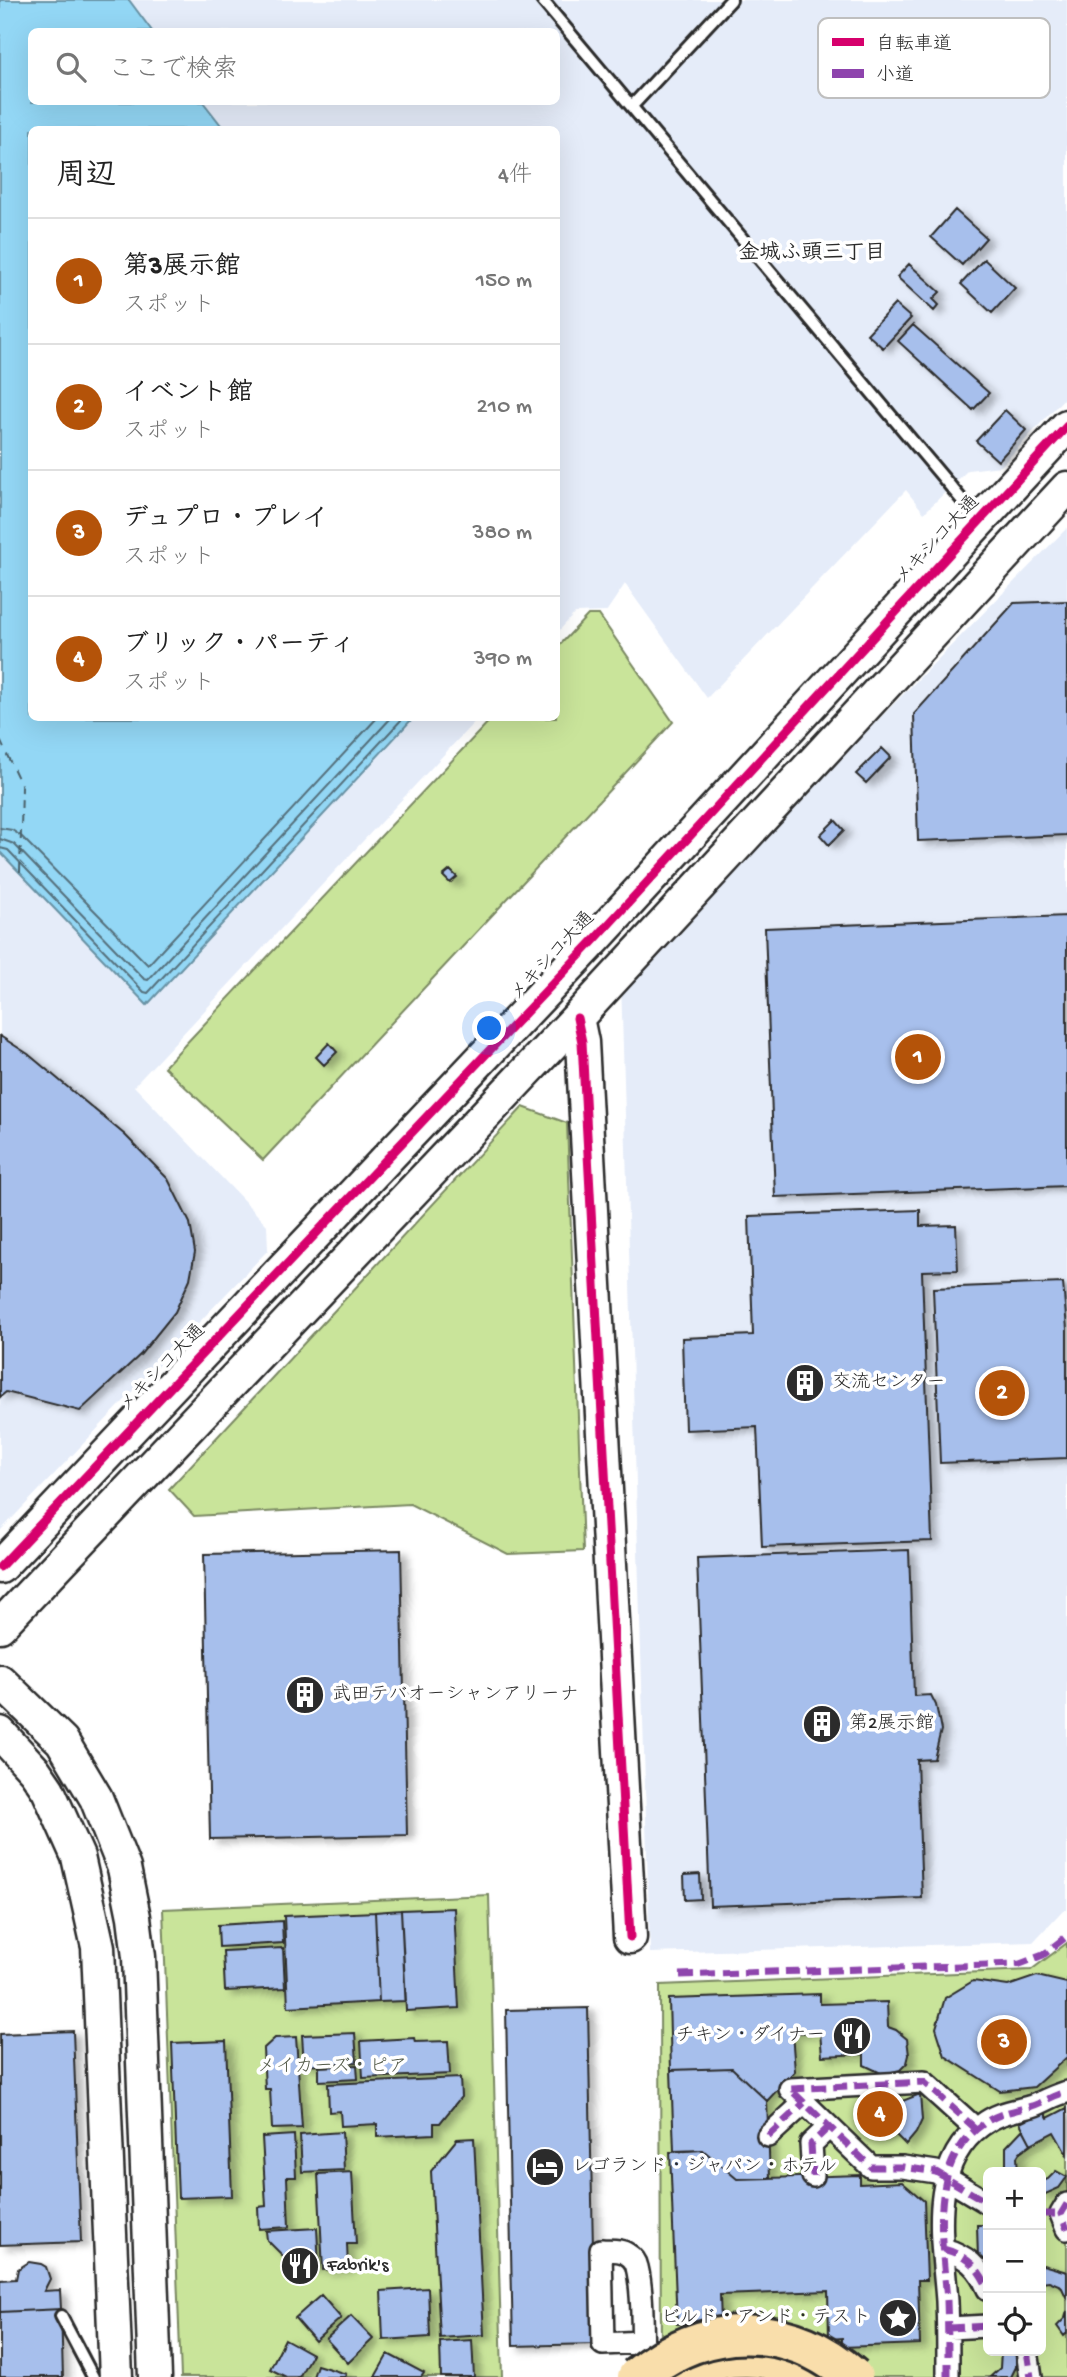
<!DOCTYPE html>
<html lang="ja">
<head>
<meta charset="utf-8">
<style>
  :root { --surface:#fff; --page:#f2f2f2; --text:#222; --muted:#767676; --line:#e0e0e0; --accent:#b45309 }
  body { margin:0; font-family:"Gochi Hand","Klee One",sans-serif; background:var(--page); color:var(--text) }
  .controls { position:absolute; right:21px; bottom:21px; display:grid; overflow:hidden; border-radius:10px; box-shadow:0 7px 28px #0002 }
  .controls button { width:63px; height:63px; display:grid; place-items:center; padding:0; border:0; border-bottom:2px solid var(--line); background:var(--surface); color:var(--text); font:35px sans-serif }
  .you { position:absolute; left:490px; top:1029px; width:24px; height:24px; margin:-18px; border:5px solid #fff; border-radius:50%; background:#1a73e8; box-shadow:0 0 0 10px #1a73e833 }
  .badge { display:grid; place-items:center; width:46px; height:46px; border-radius:50%; background:var(--accent); color:#fff; font-size:23px; font-weight:700 }
  .pin { position:absolute; translate:-50% -50%; border:4px solid #fff; box-shadow:0 2px 7px #0006 }
  .list { margin:0; padding:0; list-style:none }
  h2 { display:flex; justify-content:space-between; align-items:center; height:91px; margin:0; padding:0 28px; font-size:30px }
  h2 small { font-size:23px; font-weight:400; color:var(--muted) }
  .list li { display:grid; grid-template-columns:46px 1fr auto; gap:21px; align-items:center; box-sizing:border-box; height:126px; padding:0 28px; border-top:2px solid var(--line) }
  .list b { display:block; font-size:26px; white-space:nowrap }
  .list p { margin:0; font-size:23px; white-space:nowrap; color:var(--muted) }
  .list em { font-size:23px; font-style:normal; color:var(--muted) }
  .icon { flex:none; width:38px; height:38px; fill:none; stroke:currentColor; stroke-width:2; stroke-linecap:round; stroke-linejoin:round }
  .map { position:relative; flex:none; width:1067px; height:2377px; overflow:hidden }
  .search { position:absolute; background:var(--surface); box-shadow:0 7px 28px #0002; left:28px; top:28px; width:532px; height:77px; display:flex; align-items:center; gap:18px; box-sizing:border-box; padding:0 24px; border-radius:10px; color:var(--muted); font-size:26px }
  .panel { position:absolute; background:var(--surface); box-shadow:0 7px 28px #0002; left:28px; top:126px; width:532px; height:595px; border-radius:10px }
  .map>svg:first-child { display:block }
</style>
</head>
<body>
<div class="map">
<svg width="1067" height="2377" viewBox="0 0 1067 2377">
  <defs>
    <filter id="shadow"><feDropShadow dx="7" dy="4" stdDeviation="3.5" flood-color="#0004"/></filter>
  </defs>
  <rect width="100%" height="100%" fill="#fff"/>
  <filter id="ink" filterUnits="userSpaceOnUse"><feTurbulence type="fractalNoise" baseFrequency=".0143" numOctaves="2"/><feDisplacementMap in="SourceGraphic" scale="14" xChannelSelector="R" yChannelSelector="G"/><feConvolveMatrix kernelMatrix="1 2 1 2 8 2 1 2 1" color-interpolation-filters="sRGB"/></filter>
  <g filter="url(#ink)">
    <path fill="#e5ecf9" d="M129 0H1067V395L1001 466 968 470 924 513 906 490 707 698 625 584 606 612 575 613 557 633 556 130 224 129 203 102H556V32L152 31Z
      M1067 528V1910H1063L1033 1942 650 1953 621 981Z
      M413 718H478L134 1086 267 1225 268 1250 0 1531V848L147 1005Z"/>
    <path fill="#c9e49a" stroke="#7a8862" stroke-width="2" fill-rule="evenodd" d="M588 615H599L673 722 263 1160 164 1067 492 718H556L557 648Z
      M523 1107 567 1123 583 1551 508 1554 410 1504 194 1516 169 1489Z
      M489 1895 502 2377H181L163 1909Z
      M1067 1943V2377H661L660 1985 1031 1970ZM988 2172H1041V2351H988Z"/>
    <path fill="#93d7f5" stroke="#6992a4" stroke-width="2" d="M0 0H129L152 31 32 32V102H203L224 129 32 130V718H413L147 1005 0 852Z"/>
    <g fill="none" stroke-linecap="round" stroke-linejoin="round">
      <path stroke="#55707c" stroke-width="2" d="M0 828 12 830 21 836 148 965 377 718
        M0 839 14 844 144 979 148 980 391 718
        M0 848 8 850 144 992 148 993 403 718"/>
      <path stroke="#4a5f68" stroke-width="2" stroke-dasharray="9 7" stroke-linecap="butt" d="M0 740 22 787 20 873"/>
    </g>
    <path fill="#a7bfec" stroke="#2b2b2b" stroke-width="2" filter="url(#shadow)" d="M955 210 986 238 962 265 931 237Z
      M984 259 1015 288 992 313 961 284Z
      M909 264 940 292 933 299 939 305 934 311 897 277Z
      M895 304 911 318 883 348 867 334Z
      M913 325 989 393 973 410 898 341Z
      M1005 410 1026 430 998 461 976 441Z
      M1067 601V835L918 841 914 714 1014 603Z
      M882 748 891 757 866 783 856 774Z
      M835 820 844 830 829 845 820 835Z
      M450 870 457 877 450 883 443 876Z
      M1067 916V1186L775 1197 765 928Z
      M0 1036 28 1054 125 1135 168 1179 190 1223 195 1252 190 1279 175 1312 141 1354 80 1411 6 1392 0 1397Z
      M329 1043 337 1052 324 1065 316 1057Z
      M920 1210V1226L956 1225 958 1270 922 1271 932 1541 762 1547 757 1427 685 1430 682 1338 753 1335 749 1216Z
      M1063 1283 1067 1329V1458L940 1463 933 1288Z
      M401 1550 407 1835 210 1839 204 1554Z
      M909 1550 914 1696 931 1695 936 1705 941 1730 934 1759 917 1760 922 1898 710 1906 697 1558Z
      M700 1874 701 1899 685 1900 684 1875Z
      M454 1908 459 2008 406 2011 401 1910Z
      M401 1910 406 2001 379 2002 375 1912Z
      M375 1912 379 2002 288 2007 284 1916Z
      M282 1921 283 1943 219 1947 218 1925Z
      M283 1948 285 1988 225 1991 223 1951Z
      M1037 1976 1067 1983V2057L1034 2087 1000 2091 945 2056 936 2028 945 1998 973 1981 1008 1986Z
      M820 1994V2004L887 2002 888 2027 896 2030 907 2039 909 2055 907 2063 900 2070 883 2074 864 2065V2054L822 2056 820 2032 792 2033 795 2071 767 2101 732 2068 671 2070 669 1999Z
      M588 2008 595 2344 513 2346 506 2010Z
      M73 2031 81 2242 0 2245V2034Z
      M355 2033 357 2062 304 2065 302 2035Z
      M296 2037 302 2128 272 2129 270 2089H265L263 2049 275 2038Z
      M414 2038 415 2042 448 2041 450 2074 363 2078 361 2041Z
      M226 2041 232 2196 178 2198 172 2043Z
      M357 2065 358 2079 319 2081V2067Z
      M732 2068 767 2101 770 2178 737 2179 703 2150 674 2151 671 2070Z
      M460 2078 461 2097 440 2123H434V2134L377 2137V2124L341 2126 340 2111 329 2112 328 2084Z
      M858 2113a22 22 0 1 1 44 0a22 22 0 1 1-44 0Z
      M920 2094 922 2120 916 2133 906 2145 892 2131 901 2120 903 2112 900 2102Z
      M1067 2108V2155L1054 2132 1031 2144 1020 2123 1044 2111 1048 2118Z
      M1023 2129 1031 2144 1020 2152 1017 2157 1018 2172H1006V2147Z
      M342 2132 344 2170 302 2172 300 2135Z
      M294 2135 296 2177H287L289 2227 259 2229 258 2207 266 2206 262 2137Z
      M474 2138 484 2335 440 2338 431 2171 457 2139Z
      M703 2150 737 2179 860 2175V2184L902 2182 924 2201 927 2280H918L920 2344 842 2347V2338L829 2339 828 2291 720 2295 721 2322 677 2324 670 2152Z
      M1056 2171 1067 2177 1059 2188 1041 2196V2182L1048 2179Z
      M352 2172 356 2244H347L348 2268 323 2270 318 2174Z
      M977 2225H988V2259H978Z
      M317 2228 319 2267 295 2268 267 2240 266 2231Z
      M29 2262 41 2264 46 2267 50 2279 44 2291 60 2290 61 2309 0 2312V2280L16 2279 18 2269Z
      M1043 2265 1067 2272V2299L1061 2286 1049 2281 1041 2282V2266Z
      M428 2288 430 2337 383 2340 381 2291Z
      M321 2295 341 2318 315 2341 295 2318Z
      M61 2309 63 2377H0V2312Z
      M1067 2311V2333L1064 2336 1057 2326 1065 2318Z
      M351 2316 373 2339 348 2363 326 2339Z
      M285 2339 312 2354 299 2377H286L270 2369Z
      M472 2340 474 2377H441L440 2342Z
      M1001 2351H1016V2367L1011 2377H990L1000 2368Z
      M388 2354 424 2373 421 2377H375Z
      M317 2365 346 2374 345 2377H313Z"/>
    <g fill="none" stroke-linecap="round" stroke-linejoin="round">
      <g stroke="#2b2b2b" stroke-width="16">
        <path id="lane" d="M542 0 977 518
          M632 106 731 0
          M61 2316 93 2377"/>
      </g>
      <g stroke="#2b2b2b" stroke-width="26">
        <path id="street" d="M976 2129 924 2082 790 2089 871 2167H903L936 2172 988 2203
          M768 2136 804 2103
          M813 2176 811 2144 829 2127
          M1067 2204 1061 2214 1067 2229
          M943 2249C966 2255 979 2267 988 2289
          M949 2328 988 2326
          M642 2342 603 2344 601 2250C609 2251 620 2249 627 2254 632 2257 636 2262 637 2267 644 2296 642 2346 643 2377
          M1027 2351 1031 2377
          M948 2377C948 2352 948 2327 947 2301 943 2243 926 2165 982 2125 997 2113 1014 2111 1032 2106 1044 2102 1055 2094 1067 2092"/>
      </g>
      <g stroke="#2b2b2b" stroke-width="37">
        <path id="secondary" d="M577 1018 582 1042 630 1937
          M0 1567 596 938 1067 426
          M0 1626 577 1018 1067 488
          M0 1681 62 1741 96 1798 124 1868 134 1917 139 1957 155 2377
          M0 1733 35 1771 48 1790 78 1857 98 1947 116 2377"/>
      </g>
      <g stroke="#2b2b2b" stroke-width="44">
        <path id="highway" d="M676 2377C720 2349 773 2352 817 2377"/>
      </g>
      <use href="#lane" stroke="#fff" stroke-width="10"/>
      <use href="#street" stroke="#fff" stroke-width="21"/>
      <use href="#secondary" stroke="#fff" stroke-width="32"/>
      <use href="#highway" stroke="#f9deab" stroke-width="38"/>
      <g stroke="#2b2b2b" stroke-width="44" stroke-linecap="butt">
        <path id="highway-bridge" d="M637 2377C703 2322 787 2319 853 2377"/>
      </g>
      <use href="#highway-bridge" stroke="#f9deab" stroke-width="38"/>
      <path stroke="#8e44ad" stroke-width="7" stroke-dasharray="14 7" stroke-linecap="butt" d="M680 1975 1020 1964 1043 1955 1067 1936
        M976 2129 924 2082 790 2089 871 2167H903L936 2172 988 2203
        M768 2136 804 2103
        M813 2176 811 2144 829 2127
        M1067 2204 1061 2214 1067 2229
        M1041 2214H1061
        M943 2249C966 2255 979 2267 988 2289
        M949 2328 988 2326
        M1027 2351 1031 2377
        M948 2377C948 2352 948 2327 947 2301 943 2243 926 2165 982 2125 997 2113 1014 2111 1032 2106 1044 2102 1055 2094 1067 2092"/>
      <g stroke="#fff" stroke-width="13">
        <path id="cycleway" d="M577 1018 582 1042 630 1937
          M0 1567 596 938 1067 426"/>
      </g>
      <use href="#cycleway" stroke="#d6006c" stroke-width="9"/>
    </g>
  </g>
  <defs>
    <g id="building-disc" transform="scale(2.0125)"><circle r="9.5" fill="#2b2b2b" stroke="#fff"/><path d="M-4-6H4V6H1V3H-1V6H-4ZM-2.5-4.3h1.7v1.8h-1.7ZM.8-4.3h1.7v1.8H.8ZM-2.5-1h1.7V.8h-1.7ZM.8-1h1.7V.8H.8Z" fill="#fff"/></g>
    <g id="restaurant-disc" transform="scale(2.0125)"><circle r="9.5" fill="#2b2b2b" stroke="#fff"/><path d="M-5-6h1v4h1v-4h1v4h1v-4h1v5L-1.5 .5V6h-2V.5L-5-1ZM5-6V6H3V1.5H1.5Q1.5-4 5-6Z" fill="#fff"/></g>
    <g id="hotel-disc" transform="scale(2.0125)"><circle r="9.5" fill="#2b2b2b" stroke="#fff"/><path d="M-6-4.5h1.5V1H6V5H4.5V3h-9V5H-6ZM-4 0a1.8 1.8 0 1 1 3.6 0ZM.5 0V-2.5h3Q6-2.5 6 0Z" fill="#fff"/></g>
    <g id="sight-disc" transform="scale(2.0125)"><circle r="9.5" fill="#2b2b2b" stroke="#fff"/><path d="M0-6L1.8-2.2L6-1.7L2.9 1.2L3.7 5.4L0 3.3L-3.7 5.4L-2.9 1.2L-6-1.7L-1.8-2.2Z" fill="#fff"/></g>
  </defs>
  <g fill-rule="evenodd">
    <use href="#building-disc" x="805" y="1383"/>
    <use href="#building-disc" x="305" y="1695"/>
    <use href="#building-disc" x="822" y="1724"/>
    <use href="#restaurant-disc" x="852" y="2036"/>
    <use href="#hotel-disc" x="545" y="2167"/>
    <use href="#restaurant-disc" x="300" y="2266"/>
    <use href="#sight-disc" x="898" y="2318"/>
  </g>
  <g text-anchor="middle" dominant-baseline="central" stroke-width="7" stroke-linejoin="round" paint-order="stroke">
    <g font-size="19" fill="#2b2b2b" stroke="#fff">
      <text transform="translate(938 541) rotate(-47)">メキシコ大通</text>
      <text transform="translate(553 957) rotate(-47)">メキシコ大通</text>
      <text transform="translate(163 1369) rotate(-46)">メキシコ大通</text>
    </g>
    <g font-size="19" fill="#2b2b2b" stroke="#fff" text-anchor="start">
      <text x="832" y="1383">交流センター</text>
      <text x="332" y="1695">武田テバオーシャンアリーナ</text>
      <text x="849" y="1724">第2展示館</text>
      <text x="825" y="2036" text-anchor="end">チキン・ダイナー</text>
      <text x="572" y="2167">レゴランド・ジャパン・ホテル</text>
      <text x="327" y="2266">Fabrik's</text>
      <text x="871" y="2318" text-anchor="end">ビルド・アンド・テスト</text>
    </g>
    <g font-size="19" fill="#525947" stroke="#fff">
      <text x="332" y="2067">メイカーズ・ピア</text>
    </g>
    <g font-size="21" font-weight="bold" fill="#2b2b2b" stroke="#fff">
      <text x="812" y="254">金城ふ頭三丁目</text>
    </g>
  </g>
  <rect x="818" y="18" width="232" height="80" rx="10" fill="#fff" stroke="#bfbfbf" stroke-width="2"/>
  <rect x="832" y="38" width="32" height="8" fill="#d6006c"/>
  <rect x="832" y="69" width="32" height="9" fill="#8e44ad"/>
  <g font-size="19" fill="#2b2b2b">
    <text x="876" y="49">自転車道</text>
    <text x="876" y="80">小道</text>
  </g>
</svg>
<div class="controls">
<button>+</button>
<button>−</button>
<button><svg class="icon" aria-label="locate" viewBox="0 0 24 24"><circle cx="12" cy="12" r="6"/><path d="M12 2v4M12 18v4M2 12h4M18 12h4"/></svg></button>
</div>
<div class="you"></div>
<div class="pin badge" style="left:918px;top:1057px">1</div>
<div class="pin badge" style="left:1002px;top:1393px">2</div>
<div class="pin badge" style="left:1004px;top:2042px">3</div>
<div class="pin badge" style="left:880px;top:2114px">4</div>
<div class="search"><svg class="icon" aria-label="search" viewBox="0 0 24 24"><circle cx="10" cy="10" r="6"/><path d="M15 15l6 6"/></svg>ここで検索</div>
<section class="panel">
<h2>周辺<small>4件</small></h2>
<ul class="list">
<li><span class="badge">1</span><div><b>第3展示館</b><p>スポット</p></div><em>150 m</em></li>
<li><span class="badge">2</span><div><b>イベント館</b><p>スポット</p></div><em>210 m</em></li>
<li><span class="badge">3</span><div><b>デュプロ・プレイ</b><p>スポット</p></div><em>380 m</em></li>
<li><span class="badge">4</span><div><b>ブリック・パーティ</b><p>スポット</p></div><em>390 m</em></li>
</ul>
</section>
</div>
</body>
</html>
